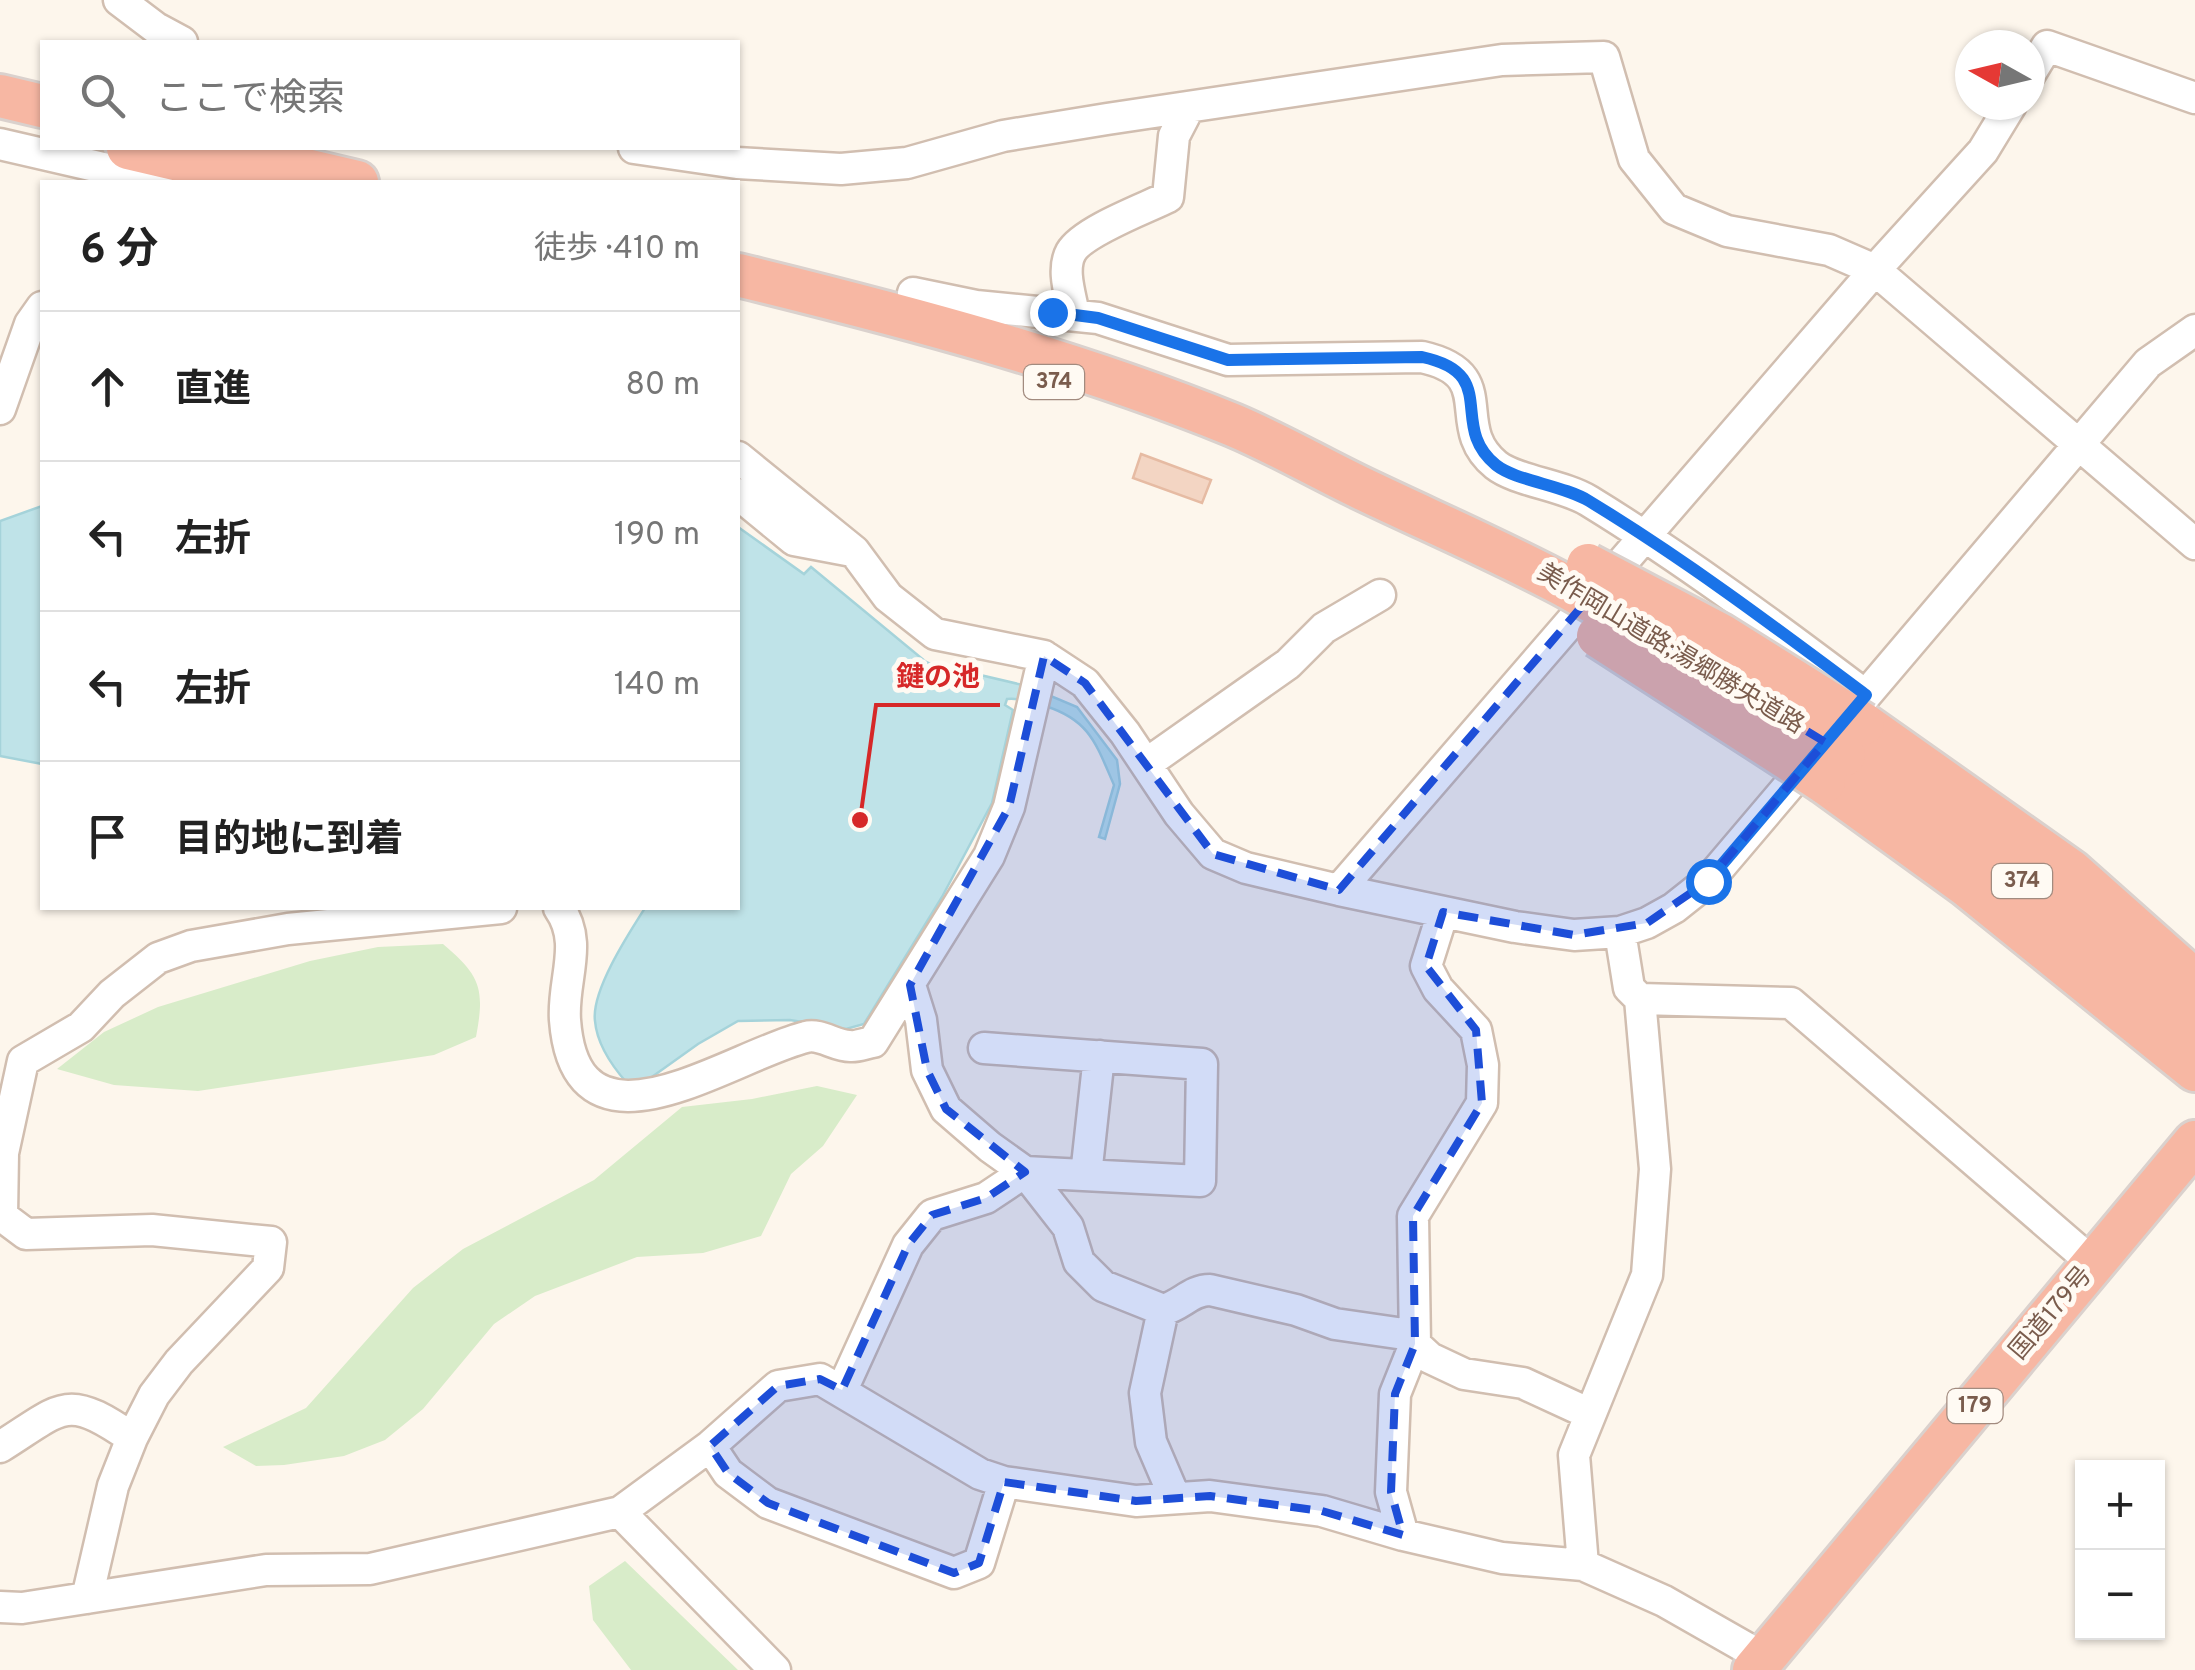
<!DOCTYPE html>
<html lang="ja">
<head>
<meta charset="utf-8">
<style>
  :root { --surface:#fff; --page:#f2f2f2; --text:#222; --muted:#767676; --line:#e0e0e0 }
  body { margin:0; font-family:Overpass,"Noto Sans JP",sans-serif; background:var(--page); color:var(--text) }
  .controls { position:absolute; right:30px; bottom:30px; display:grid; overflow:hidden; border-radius:0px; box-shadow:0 2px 8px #0004 }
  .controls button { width:90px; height:90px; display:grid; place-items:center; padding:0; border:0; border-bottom:2px solid var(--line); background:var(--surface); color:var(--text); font:50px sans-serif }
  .compass { position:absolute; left:1955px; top:30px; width:90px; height:90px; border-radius:50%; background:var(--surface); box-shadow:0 2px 8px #0004; rotate:278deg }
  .stop { position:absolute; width:30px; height:30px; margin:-22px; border:8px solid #1a73e8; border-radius:50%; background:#fff }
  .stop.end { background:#1a73e8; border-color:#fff; box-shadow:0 2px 10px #0008 }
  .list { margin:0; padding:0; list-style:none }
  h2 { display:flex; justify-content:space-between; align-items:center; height:130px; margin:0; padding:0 40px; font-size:42px }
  h2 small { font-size:32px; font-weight:400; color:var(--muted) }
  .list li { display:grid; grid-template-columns:65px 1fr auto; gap:30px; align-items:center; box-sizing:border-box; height:150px; padding:0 40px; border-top:2px solid var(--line) }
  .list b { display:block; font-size:38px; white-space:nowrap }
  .list em { font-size:32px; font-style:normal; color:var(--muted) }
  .icon { flex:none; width:55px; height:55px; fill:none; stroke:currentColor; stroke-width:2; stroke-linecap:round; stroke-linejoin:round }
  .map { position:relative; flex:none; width:2195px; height:1670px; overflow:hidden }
  .search { position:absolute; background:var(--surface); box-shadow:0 2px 8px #0004; left:40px; top:40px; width:700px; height:110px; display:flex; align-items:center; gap:25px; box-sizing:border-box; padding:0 35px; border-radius:0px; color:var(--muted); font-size:38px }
  .panel { position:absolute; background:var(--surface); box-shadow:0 2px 8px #0004; left:40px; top:180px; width:700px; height:730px; border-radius:0px }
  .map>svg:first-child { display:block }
</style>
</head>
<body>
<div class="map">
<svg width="2195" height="1670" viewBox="0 0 2195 1670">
  <rect width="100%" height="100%" fill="#fdf6ec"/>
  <path fill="#d8ecc9" d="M443 944C481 976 485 989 476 1037L434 1055 198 1091 114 1085 57 1069 104 1032 158 1007 310 961 378 947Z
    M817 1086 857 1095 823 1146 791 1174 761 1236 703 1253 637 1257 535 1296 494 1324 423 1409 385 1440 344 1456 284 1465 256 1466 223 1447 306 1408 413 1288 463 1249 594 1180 682 1107 752 1099Z
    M625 1561 738 1670H631L593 1620 589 1586Z"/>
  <path fill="#bfe3e8" stroke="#a5d3da" stroke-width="2.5" d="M42 506V764L0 756V521Z
    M738 527 804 574 811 567 926 662 972 682 976 674 1027 686 1077 707 1117 760 1120 784 1105 839 1099 837 1114 785C1096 744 1090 720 1045 706 1032 701 1021 698 1007 699L1005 705 1013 710 992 803 942 897 864 1024 846 1029 790 1020 738 1021 698 1044 642 1084 627 1083C612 1066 597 1045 595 1021 591 991 629 933 645 908H738Z"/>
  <path fill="#f3d5c3" stroke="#e6bba3" stroke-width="2.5" d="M1141 454 1211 480 1202 503 1133 478Z"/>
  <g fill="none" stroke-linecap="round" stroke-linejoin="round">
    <g stroke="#d1beb0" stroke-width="35">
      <path id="minor" d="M119 0 156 28 182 42
        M2030 74 2047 46 2195 98
        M0 144 164 182
        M634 148 737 163 841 169 907 163 1003 136 1107 119 1502 60 1604 57 1634 159 1674 209 1727 231 1829 250 1875 270 2195 544
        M913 293 976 306 1098 318 1228 360 1422 357C1502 375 1447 425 1496 465 1516 481 1563 485 1589 501 1685 560 1775 627 1865 695
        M1074 315C1071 296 1061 270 1071 252 1083 231 1146 208 1168 197L1174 136 1189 107
        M0 409 30 324 42 307
        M738 457 854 551 888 597 935 634 1044 656 1085 683 1125 733 1179 814 1213 854 1246 868 1339 890 1515 927 1574 935 1620 932 1647 923 1674 908 1708 881 2148 363 2195 330
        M738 494 794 540 852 551
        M1146 764 1288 664 1324 628 1380 595
        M1339 890 1875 270 1983 151 2011 105
        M559 908C584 943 562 980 565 1020 576 1169 729 1056 806 1037 820 1033 835 1046 850 1046 857 1047 866 1043 873 1042L989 856 1009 807 1044 656
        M910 985 921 1020 927 1070 946 1109 990 1147 1025 1172 1068 1227 1079 1262 1103 1286 1163 1310 1145 1393 1151 1442 1175 1498
        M1640 999 1791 1003 2094 1264
        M1086 1175 1099 1056
        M1163 1310C1182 1305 1191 1290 1210 1290L1296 1310 1335 1324 1404 1334 1430 1358 1464 1374 1523 1383 1588 1413
        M842 1390 908 1245 932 1215 986 1198 1025 1172 1200 1181 1202 1064 984 1048
        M710 1446 728 1473 768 1503 954 1573 979 1563 1004 1482
        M0 1447C64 1407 65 1392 132 1438
        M620 1512 775 1670
        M1403 1535 1391 1492 1395 1394 1415 1344 1413 1216 1482 1103 1483 1065 1476 1030 1438 989 1426 966 1443 912
        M1583 1565 1574 1455 1647 1275 1655 1169 1640 999 1629 988 1620 932
        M87 1598 113 1486 132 1438 154 1395 179 1362 268 1268 271 1242 152 1230 26 1234 2 1216 3 1153 23 1061 81 1027 112 994 158 958 191 946 288 929 501 908
        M0 1607 22 1608 266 1570 370 1569 620 1512 710 1446 778 1386 820 1379 980 1474 1004 1482 1136 1501 1210 1496 1322 1511 1403 1535 1502 1558 1583 1565 1664 1601 1764 1658"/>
    </g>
    <g stroke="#dad1cd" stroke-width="48">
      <path id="highway" d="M0 96 42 106
        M128 148 273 182
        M242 155 357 182
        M738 275C905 316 1073 360 1233 425 1278 444 1319 468 1363 489 1432 522 1502 552 1569 588
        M1863 724 2071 871 2195 981
        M1844 755 2022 881 2195 1024
        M1824 782 1966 885 2195 1070
        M1754 1670 2195 1142"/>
    </g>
    <use href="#minor" stroke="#fff" stroke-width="30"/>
    <use href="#highway" stroke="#f7b7a3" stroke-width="42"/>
    <g stroke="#dad1cd" stroke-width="48" stroke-linecap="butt">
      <path id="highway-bridge" d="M1588 565 1721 635 1863 724
        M1569 588 1699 663 1844 755
        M1598 636 1824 782"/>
    </g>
    <use href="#highway-bridge" stroke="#f7b7a3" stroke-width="42"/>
  </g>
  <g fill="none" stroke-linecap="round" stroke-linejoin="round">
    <path stroke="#1a73e8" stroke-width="12" d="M1052 312 1098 318 1228 360 1422 357C1502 374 1447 425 1496 465 1516 481 1563 485 1589 501 1686 560 1775 627 1866 695L1708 881"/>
  </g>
  <path fill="#1d4ed8" fill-opacity="0.2" stroke="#1d4ed8" stroke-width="8" stroke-dasharray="20 12" stroke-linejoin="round" d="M1588 599 1825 742 1708 881 1647 923 1574 935 1443 912 1426 966 1476 1030 1482 1103 1413 1216 1415 1344 1395 1394 1391 1492 1403 1535 1322 1511 1210 1496 1136 1501 1004 1482 979 1563 954 1573 768 1503 728 1473 710 1446 778 1386 820 1379 842 1390 908 1245 932 1215 986 1198 1025 1172 946 1109 927 1070 910 985 1009 807 1044 656 1085 683 1213 854 1339 890Z"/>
  <g text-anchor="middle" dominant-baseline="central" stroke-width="10" stroke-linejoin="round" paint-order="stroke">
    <g fill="#fffaf3" stroke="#a28b7f" stroke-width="2.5">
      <rect x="1024" y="365" width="60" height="34" rx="8"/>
      <rect x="1992" y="864" width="60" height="34" rx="8"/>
      <rect x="1947.5" y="1389" width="55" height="34" rx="8"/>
    </g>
    <g font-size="22" font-weight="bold" fill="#7a5c4d">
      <text x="1054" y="382">374</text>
      <text x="2022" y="881">374</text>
      <text x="1975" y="1406">179</text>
    </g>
    <g font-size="25" fill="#7a5c4d" stroke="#fffaf3">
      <text transform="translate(1670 650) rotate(31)">美作岡山道路;湯郷勝央道路</text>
      <text transform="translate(2052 1314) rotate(-50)">国道179号</text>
    </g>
  </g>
  <path fill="none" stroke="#d62828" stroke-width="4" d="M860 820L876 705H1000"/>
  <circle fill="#d62828" stroke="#fffaf3" stroke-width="4" cx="860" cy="820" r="10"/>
  <g font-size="28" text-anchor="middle" font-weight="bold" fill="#d62828" stroke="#fffaf3" stroke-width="10" stroke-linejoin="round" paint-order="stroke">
    <text x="938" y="686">鍵の池</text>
  </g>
</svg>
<div class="controls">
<button>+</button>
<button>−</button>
</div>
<svg class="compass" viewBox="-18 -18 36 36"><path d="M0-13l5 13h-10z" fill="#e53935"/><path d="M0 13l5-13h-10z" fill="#767676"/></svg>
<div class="stop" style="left:1708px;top:881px"></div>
<div class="stop end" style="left:1052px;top:312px"></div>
<div class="search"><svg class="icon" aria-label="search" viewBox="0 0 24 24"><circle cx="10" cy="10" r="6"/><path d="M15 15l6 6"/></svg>ここで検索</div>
<section class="panel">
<h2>6 分<small>徒歩 · 410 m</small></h2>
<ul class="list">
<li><svg class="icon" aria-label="ahead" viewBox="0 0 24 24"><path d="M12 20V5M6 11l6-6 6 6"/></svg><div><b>直進</b></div><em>80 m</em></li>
<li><svg class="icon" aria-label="left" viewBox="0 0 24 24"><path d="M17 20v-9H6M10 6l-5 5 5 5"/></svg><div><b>左折</b></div><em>190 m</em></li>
<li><svg class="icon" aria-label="left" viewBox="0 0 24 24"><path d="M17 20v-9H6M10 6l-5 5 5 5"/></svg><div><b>左折</b></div><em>140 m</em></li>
<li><svg class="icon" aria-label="arrive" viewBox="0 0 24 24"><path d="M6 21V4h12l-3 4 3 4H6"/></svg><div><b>目的地に到着</b></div></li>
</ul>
</section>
</div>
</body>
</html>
